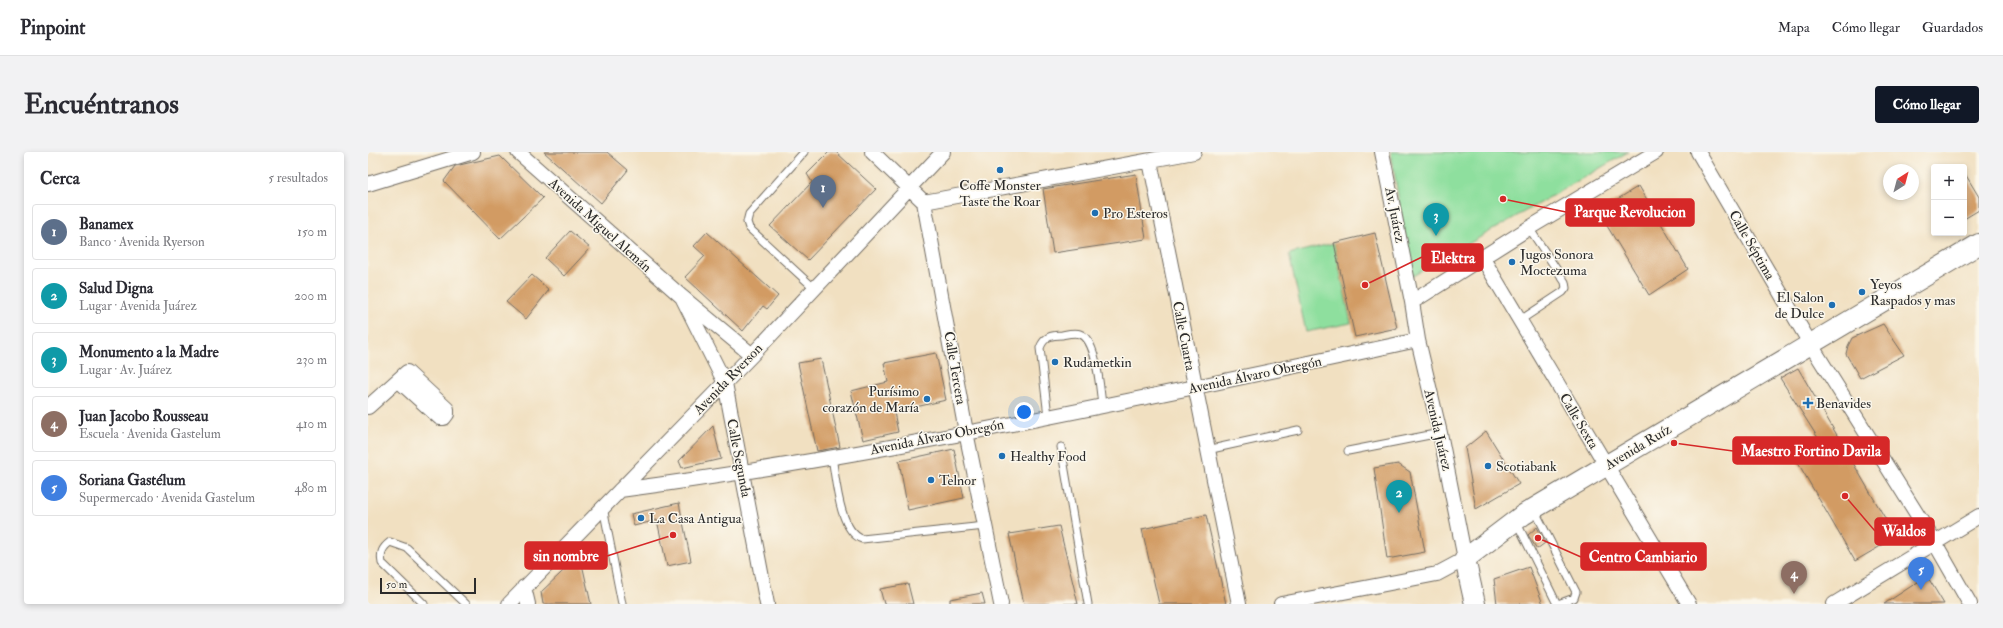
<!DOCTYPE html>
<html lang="es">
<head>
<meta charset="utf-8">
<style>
  :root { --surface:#fff; --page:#f2f2f3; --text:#2b2b33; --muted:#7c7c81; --line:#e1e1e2; --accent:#111827 }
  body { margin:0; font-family:"IM FELL Double Pica",serif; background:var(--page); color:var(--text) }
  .controls { position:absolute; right:12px; top:12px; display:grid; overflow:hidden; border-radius:4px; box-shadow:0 2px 6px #0003 }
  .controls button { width:36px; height:36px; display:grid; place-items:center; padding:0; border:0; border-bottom:1px solid var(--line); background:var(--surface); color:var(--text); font:20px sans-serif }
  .compass { position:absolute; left:1515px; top:12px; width:36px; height:36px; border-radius:50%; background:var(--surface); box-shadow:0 2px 6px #0003; rotate:36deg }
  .scale { position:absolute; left:12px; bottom:10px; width:96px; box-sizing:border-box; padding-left:4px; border:2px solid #2b2b2b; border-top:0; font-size:11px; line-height:14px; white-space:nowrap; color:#2b2b2b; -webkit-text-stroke:3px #fbf7ec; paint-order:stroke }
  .you { position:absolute; left:656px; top:260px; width:14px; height:14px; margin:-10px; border:3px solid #fff; border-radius:50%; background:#1a73e8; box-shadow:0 0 0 6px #1a73e833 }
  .badge { display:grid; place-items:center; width:26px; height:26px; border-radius:50%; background:var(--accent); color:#fff; font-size:13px; font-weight:700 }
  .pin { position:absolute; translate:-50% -33px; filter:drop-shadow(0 1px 2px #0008) }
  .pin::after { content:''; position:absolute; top:21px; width:14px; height:12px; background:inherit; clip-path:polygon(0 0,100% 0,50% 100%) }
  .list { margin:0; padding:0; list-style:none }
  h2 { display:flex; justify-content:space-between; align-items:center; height:52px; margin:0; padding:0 16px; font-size:17px }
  h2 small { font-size:13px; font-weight:400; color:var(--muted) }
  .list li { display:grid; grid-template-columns:26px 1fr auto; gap:12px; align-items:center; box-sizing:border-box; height:56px; margin:0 8px 8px; padding:0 8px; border:1px solid var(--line); border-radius:4px }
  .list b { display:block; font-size:15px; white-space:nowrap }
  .list p { margin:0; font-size:13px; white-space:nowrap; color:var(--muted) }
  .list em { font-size:13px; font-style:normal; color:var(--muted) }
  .map { position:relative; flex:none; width:1611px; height:452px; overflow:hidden; border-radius:4px }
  header { display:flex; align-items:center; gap:24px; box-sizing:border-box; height:56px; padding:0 20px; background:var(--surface); border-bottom:1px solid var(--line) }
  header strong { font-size:19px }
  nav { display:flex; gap:22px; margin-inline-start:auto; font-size:14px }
  .intro { display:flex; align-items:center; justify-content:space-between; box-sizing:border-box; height:96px; padding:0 24px }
  h1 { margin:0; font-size:28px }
  .button { padding:10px 18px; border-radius:4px; background:var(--accent); color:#fff; font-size:14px; font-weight:700 }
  main { display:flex; gap:24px; padding:0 24px }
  aside { flex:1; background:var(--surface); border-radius:4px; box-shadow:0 2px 6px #0003 }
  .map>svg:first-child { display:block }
</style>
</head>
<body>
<header>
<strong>Pinpoint</strong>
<nav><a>Mapa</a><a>Cómo llegar</a><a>Guardados</a></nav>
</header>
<div class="intro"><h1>Encuéntranos</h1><a class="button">Cómo llegar</a></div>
<main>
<aside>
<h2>Cerca<small>5 resultados</small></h2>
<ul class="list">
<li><span class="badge" style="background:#5c6f8a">1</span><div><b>Banamex</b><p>Banco · Avenida Ryerson</p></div><em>150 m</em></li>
<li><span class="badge" style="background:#0f9aa8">2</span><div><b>Salud Digna</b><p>Lugar · Avenida Juárez</p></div><em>200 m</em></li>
<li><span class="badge" style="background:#0f9aa8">3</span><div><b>Monumento a la Madre</b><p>Lugar · Av. Juárez</p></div><em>230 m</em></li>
<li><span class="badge" style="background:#8d6e63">4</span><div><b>Juan Jacobo Rousseau</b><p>Escuela · Avenida Gastelum</p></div><em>410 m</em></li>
<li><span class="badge" style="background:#3f7fe0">5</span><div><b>Soriana Gastélum</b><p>Supermercado · Avenida Gastelum</p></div><em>480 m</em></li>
</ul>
</aside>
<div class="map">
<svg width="1611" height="452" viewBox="0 0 1611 452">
  <rect width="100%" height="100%" fill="#fbf7ec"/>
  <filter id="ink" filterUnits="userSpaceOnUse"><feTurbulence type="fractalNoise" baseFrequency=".025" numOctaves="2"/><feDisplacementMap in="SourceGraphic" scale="8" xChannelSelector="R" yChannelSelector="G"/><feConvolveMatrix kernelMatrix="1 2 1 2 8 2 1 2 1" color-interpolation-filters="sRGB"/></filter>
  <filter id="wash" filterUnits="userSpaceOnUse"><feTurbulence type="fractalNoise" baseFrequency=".012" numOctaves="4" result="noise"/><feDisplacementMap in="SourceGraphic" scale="16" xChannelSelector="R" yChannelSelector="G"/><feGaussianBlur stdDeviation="0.9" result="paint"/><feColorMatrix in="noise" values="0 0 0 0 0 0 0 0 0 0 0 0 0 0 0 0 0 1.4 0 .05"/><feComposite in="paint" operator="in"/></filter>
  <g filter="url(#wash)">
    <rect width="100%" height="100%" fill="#f1e0c1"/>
    <path fill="#8edf9e" stroke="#5c8564" d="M1023 0H1260L1043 125Z
      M966 91 983 171 938 180 921 102Z"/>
    <g id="blocks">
      <path fill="#d29b63" d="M176 0H239L260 18 233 51Z
        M461 0H468L508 37 440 108 402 74 444 30 439 22Z
        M132 4 175 46 132 87 76 29 87 14Z
        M1596 20 1611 45V58L1596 67Z
        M768 22 778 87 685 101 675 37Z
        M1271 34 1320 117 1281 143 1230 59Z
        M202 79 222 96 196 124 177 106Z
        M339 80 410 144 399 157 395 154 375 179 317 125 337 104 326 94Z
        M1007 81 1029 176 987 185 966 91Z
        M164 123 181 138 158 167 138 150Z
        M1515 172 1536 203 1492 226 1478 202 1480 194 1484 186Z
        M568 201 578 248 526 260 530 280 495 288 483 239 520 230 516 211Z
        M453 207 472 295 449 299 430 211Z
        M1430 216 1528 385 1487 409 1426 304 1450 286 1412 226Z
        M345 274 353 307 314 316 311 309Z
        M1118 279 1151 332 1108 357 1097 296Z
        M586 297 596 346 540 358 531 309Z
        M1030 312 1042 320 1057 400 1019 407 1006 316Z
        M311 351 323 409 299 414 289 368 266 374 263 362Z
        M838 363 858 452H791L774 377Z
        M691 374 710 452H656L641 382Z
        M1169 375 1177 391 1169 397 1160 383Z
        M212 403 223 452H175L173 440Z
        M1161 415 1175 452H1129L1126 427Z
        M1559 424 1576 452H1516Z
        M540 432 545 452H516L512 437Z
        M614 441 617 452H582V447Z"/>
    </g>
  </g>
  <g filter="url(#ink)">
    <use href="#blocks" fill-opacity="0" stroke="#706a60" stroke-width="1"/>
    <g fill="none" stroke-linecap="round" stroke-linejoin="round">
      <g stroke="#706a60" stroke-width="9">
        <path id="lane" d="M436 0 381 62 379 70 381 76 446 136
          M1151 169 1195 140 1198 136 1197 130 1161 76
          M680 264 672 196C676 185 683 183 694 183 699 182 707 180 712 182 729 187 732 238 734 253
          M693 295 720 452
          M839 298 930 278
          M980 299 1072 281
          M464 305C468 327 471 379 494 387L617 374
          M235 355 254 452
          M1148 369 1188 450 1190 452 1206 446 1208 440 1166 357
          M56 452 14 411C12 401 14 396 22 390L39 396 98 452"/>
      </g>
      <g stroke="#706a60" stroke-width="16">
        <path id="street" d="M150 0 314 145 384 203
          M504 0 556 50
          M1330 0 1443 193 1567 391 1602 452
          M782 9 871 452
          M0 32 105 0
          M556 50 598 280 633 452
          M556 50 826 0
          M1114 105 1321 452
          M314 145 357 231 399 452
          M1044 150 1161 76 1288 0
          M0 255 39 220 79 257V262L76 266H72L30 228
          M252 338C520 302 785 244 1050 188
          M156 435 160 452
          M141 452 384 203 575 0
          M913 452 1069 422 1097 407 1072 281 1050 188 1044 150 1014 0
          M1466 452 1611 364"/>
      </g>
      <g stroke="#706a60" stroke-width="22">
        <path id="secondary" d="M1107 452 1097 407 1155 363 1611 92"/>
      </g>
      <use href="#lane" stroke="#fff" stroke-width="7"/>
      <use href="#street" stroke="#fff" stroke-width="14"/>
      <use href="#secondary" stroke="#fff" stroke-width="20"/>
    </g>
  </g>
  <g fill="#1f6fb2" stroke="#fbf7ec" stroke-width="1.5">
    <circle cx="632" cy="18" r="4"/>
    <circle cx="727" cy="61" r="4"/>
    <circle cx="1144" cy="110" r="4"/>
    <circle cx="1494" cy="140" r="4"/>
    <circle cx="1464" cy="153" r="4"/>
    <circle cx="687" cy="210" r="4"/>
    <circle cx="559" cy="247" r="4"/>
    <path d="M1438 245h4v4h4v4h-4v4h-4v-4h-4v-4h4z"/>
    <circle cx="634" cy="304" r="4"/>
    <circle cx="1120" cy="314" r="4"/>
    <circle cx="563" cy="328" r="4"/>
    <circle cx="273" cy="366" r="4"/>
  </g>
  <g text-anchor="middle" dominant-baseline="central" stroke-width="3" stroke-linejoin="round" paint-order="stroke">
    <g font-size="14" fill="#2b2b2b" stroke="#fbf7ec" text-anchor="start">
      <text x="632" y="33" text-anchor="middle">Coffe Monster<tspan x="632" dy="16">Taste the Roar</tspan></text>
      <text x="735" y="61">Pro Esteros</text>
      <text x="1152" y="102">Jugos Sonora<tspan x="1152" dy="16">Moctezuma</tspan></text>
      <text x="1502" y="132">Yeyos<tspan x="1502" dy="16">Raspados y mas</tspan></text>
      <text x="1456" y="145" text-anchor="end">El Salon<tspan x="1456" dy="16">de Dulce</tspan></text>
      <text x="695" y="210">Rudametkin</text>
      <text x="551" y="239" text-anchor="end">Purísimo<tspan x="551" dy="16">corazón de María</tspan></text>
      <text x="1448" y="251">Benavides</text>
      <text x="642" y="304">Healthy Food</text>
      <text x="1128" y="314">Scotiabank</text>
      <text x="571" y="328">Telnor</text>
      <text x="281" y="366">La Casa Antigua</text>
    </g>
    <g font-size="14" fill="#2b2b2b" stroke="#fbf7ec">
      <text transform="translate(1027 63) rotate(79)">Av. Juárez</text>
      <text transform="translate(232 73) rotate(42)">Avenida Miguel Alemán</text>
      <text transform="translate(1384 93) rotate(60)">Calle Séptima</text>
      <text transform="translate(816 184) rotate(79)">Calle Cuarta</text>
      <text transform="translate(587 216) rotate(80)">Calle Tercera</text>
      <text transform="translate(887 223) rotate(-12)">Avenida Álvaro Obregón</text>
      <text transform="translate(360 227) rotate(-46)">Avenida Ryerson</text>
      <text transform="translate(1211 269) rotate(59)">Calle Sexta</text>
      <text transform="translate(1070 278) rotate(77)">Avenida Juárez</text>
      <text transform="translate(569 285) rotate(-11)">Avenida Álvaro Obregón</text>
      <text transform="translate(1270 295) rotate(-31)">Avenida Ruíz</text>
      <text transform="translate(371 306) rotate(79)">Calle Segunda</text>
    </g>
  </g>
  <path fill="none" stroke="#d62828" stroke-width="1.5" d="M1135 47L1198 60M997 133L1054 105M1306 291L1365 299M1477 344L1507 379M305 383L239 404M1170 386L1213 405"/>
  <g fill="#d62828" stroke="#fbf7ec" stroke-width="1.5">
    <circle cx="1135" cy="47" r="4"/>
    <circle cx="997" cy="133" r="4"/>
    <circle cx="1306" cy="291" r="4"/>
    <circle cx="1477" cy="344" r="4"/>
    <circle cx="305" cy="383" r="4"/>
    <circle cx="1170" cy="386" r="4"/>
  </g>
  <g fill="#d62828" stroke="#d62828" stroke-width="1.5">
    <rect x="1198" y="47" width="128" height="27" rx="4"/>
    <rect x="1054" y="92" width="61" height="27" rx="4"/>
    <rect x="1365" y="285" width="156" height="27" rx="4"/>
    <rect x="1507" y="366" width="59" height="27" rx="4"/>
    <rect x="157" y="390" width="82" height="27" rx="4"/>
    <rect x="1213" y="391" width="125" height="27" rx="4"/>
  </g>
  <g font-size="15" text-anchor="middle" font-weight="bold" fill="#fff">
    <text x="1262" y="65">Parque Revolucion</text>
    <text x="1085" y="111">Elektra</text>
    <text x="1443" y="304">Maestro Fortino Davila</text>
    <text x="1536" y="384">Waldos</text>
    <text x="198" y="409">sin nombre</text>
    <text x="1275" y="410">Centro Cambiario</text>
  </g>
</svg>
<div class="controls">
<button>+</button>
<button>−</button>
</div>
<svg class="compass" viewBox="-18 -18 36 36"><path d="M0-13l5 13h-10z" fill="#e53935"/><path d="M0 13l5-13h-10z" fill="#7c7c81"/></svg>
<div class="scale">50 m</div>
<div class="you"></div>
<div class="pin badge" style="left:455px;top:56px;background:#5c6f8a">1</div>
<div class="pin badge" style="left:1031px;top:361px;background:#0f9aa8">2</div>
<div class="pin badge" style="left:1068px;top:84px;background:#0f9aa8">3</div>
<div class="pin badge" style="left:1426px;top:442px;background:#8d6e63">4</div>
<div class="pin badge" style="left:1553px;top:438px;background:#3f7fe0">5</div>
</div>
</main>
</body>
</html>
